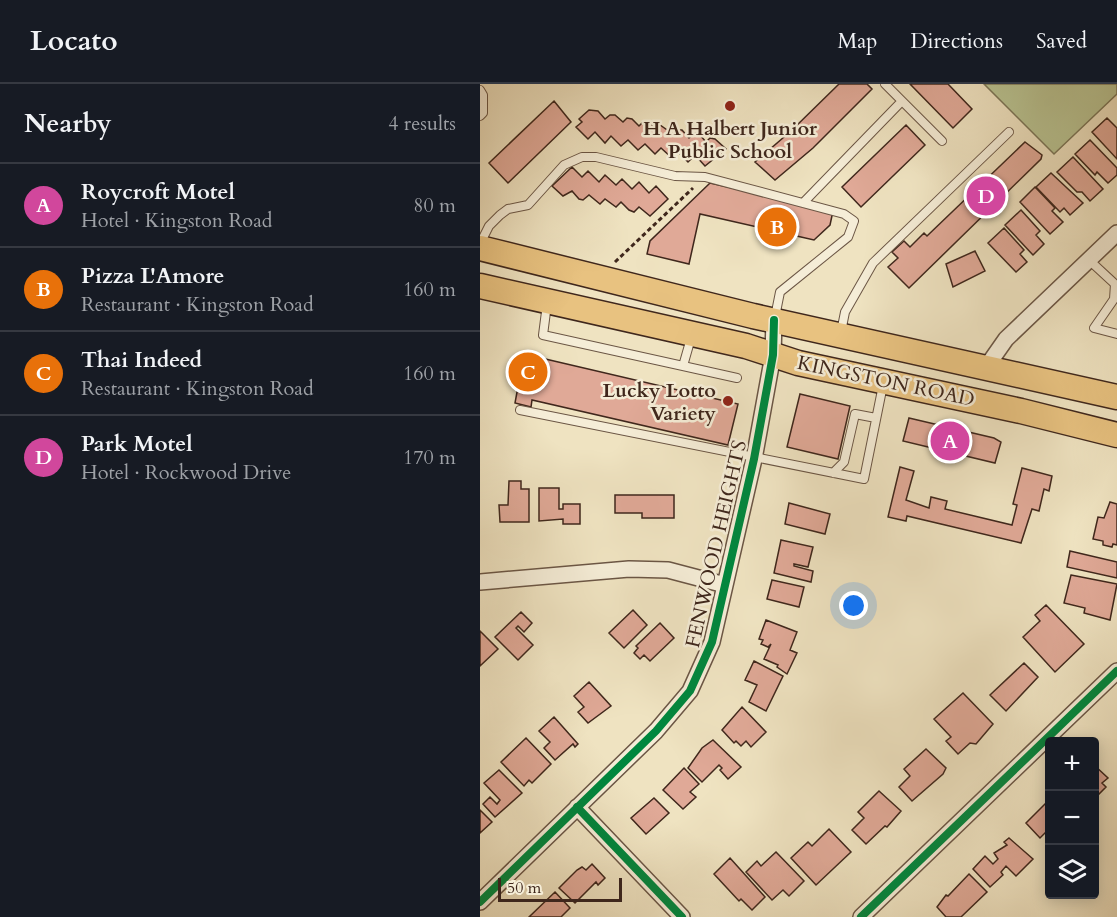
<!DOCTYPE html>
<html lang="en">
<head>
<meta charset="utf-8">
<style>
  :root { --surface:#171b24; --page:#20242c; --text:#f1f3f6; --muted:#9ea1a6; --line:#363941; --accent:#db2777 }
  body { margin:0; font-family:Cardo,serif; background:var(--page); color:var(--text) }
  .controls { position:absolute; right:18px; bottom:18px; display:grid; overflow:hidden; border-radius:6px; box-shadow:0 3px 15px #0003 }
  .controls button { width:54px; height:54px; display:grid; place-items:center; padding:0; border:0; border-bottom:2px solid var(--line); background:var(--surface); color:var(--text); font:30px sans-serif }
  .scale { position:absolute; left:18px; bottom:15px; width:124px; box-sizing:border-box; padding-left:6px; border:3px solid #3f271c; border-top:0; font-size:16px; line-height:21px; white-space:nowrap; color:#3f271c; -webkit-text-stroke:4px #f5edd7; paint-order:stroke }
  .you { position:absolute; left:374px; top:522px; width:21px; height:21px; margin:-15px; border:4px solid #fff; border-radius:50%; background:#1a73e8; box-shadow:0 0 0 9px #1a73e833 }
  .badge { display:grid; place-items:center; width:39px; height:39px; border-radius:50%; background:var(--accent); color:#fff; font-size:20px; font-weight:700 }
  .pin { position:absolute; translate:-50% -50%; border:3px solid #fff; box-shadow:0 2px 6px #0006 }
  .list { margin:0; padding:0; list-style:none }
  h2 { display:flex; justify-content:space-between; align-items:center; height:78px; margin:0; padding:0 24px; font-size:26px }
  h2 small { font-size:20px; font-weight:400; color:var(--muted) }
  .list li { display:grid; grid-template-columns:39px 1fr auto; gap:18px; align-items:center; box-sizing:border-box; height:84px; padding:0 24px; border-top:2px solid var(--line) }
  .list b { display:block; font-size:22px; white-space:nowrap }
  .list p { margin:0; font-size:20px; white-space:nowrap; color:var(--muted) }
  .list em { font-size:20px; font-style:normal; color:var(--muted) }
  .icon { flex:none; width:33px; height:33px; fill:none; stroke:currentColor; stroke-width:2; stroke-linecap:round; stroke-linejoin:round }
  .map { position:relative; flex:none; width:637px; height:833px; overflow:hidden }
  header { display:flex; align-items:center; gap:36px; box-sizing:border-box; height:84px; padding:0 30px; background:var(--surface); border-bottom:2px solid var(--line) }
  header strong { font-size:28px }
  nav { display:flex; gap:33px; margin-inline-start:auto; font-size:21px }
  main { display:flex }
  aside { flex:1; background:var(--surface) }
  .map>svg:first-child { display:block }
</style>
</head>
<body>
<header>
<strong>Locato</strong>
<nav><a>Map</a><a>Directions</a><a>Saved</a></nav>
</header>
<main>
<aside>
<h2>Nearby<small>4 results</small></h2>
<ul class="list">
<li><span class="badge" style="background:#d1479c">A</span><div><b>Roycroft Motel</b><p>Hotel · Kingston Road</p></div><em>80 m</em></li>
<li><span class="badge" style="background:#e8710a">B</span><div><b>Pizza L'Amore</b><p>Restaurant · Kingston Road</p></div><em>160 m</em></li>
<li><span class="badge" style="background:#e8710a">C</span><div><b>Thai Indeed</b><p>Restaurant · Kingston Road</p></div><em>160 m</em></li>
<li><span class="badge" style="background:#d1479c">D</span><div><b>Park Motel</b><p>Hotel · Rockwood Drive</p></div><em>170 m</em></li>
</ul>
</aside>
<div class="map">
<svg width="637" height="833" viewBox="0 0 637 833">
  <rect width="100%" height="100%" fill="#efe3c1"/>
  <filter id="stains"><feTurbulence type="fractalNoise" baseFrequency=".00333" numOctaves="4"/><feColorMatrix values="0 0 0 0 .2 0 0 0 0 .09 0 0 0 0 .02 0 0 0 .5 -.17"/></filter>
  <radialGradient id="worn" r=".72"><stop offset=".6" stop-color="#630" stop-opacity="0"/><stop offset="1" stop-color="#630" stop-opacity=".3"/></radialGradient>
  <path fill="#b9c493" stroke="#7c7658" stroke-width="1.5" d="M504 0H637V10L574 70Z"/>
  <path fill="#e0a997" stroke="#3f271c" stroke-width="1.5" d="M359 0H387L392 5 333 64 295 96 275 78 311 47Z
    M430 0H468L492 25 473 44Z
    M74 17 91 38 28 99 9 79Z
    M109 26 118 27 125 35 130 31H135L143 38 147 34 152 35 159 42 163 38H169L176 46 180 41 193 50 197 46H202L209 54 214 49 219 50 226 58 230 54 235 55 246 65 225 82 215 71 208 78 198 68 192 74 181 64 175 70 165 60 158 66 148 56 141 62 131 52 125 59 115 48 108 55 96 43 102 38 99 35Z
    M627 34 637 44V75L612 48Z
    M426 41 445 61 381 123 362 103Z
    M610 56 637 84V91L628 99 617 88 615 91 595 70Z
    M545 58 562 71 561 75 429 204 408 183 418 174 412 168 424 157 430 163 444 149 447 152Z
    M593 73 623 105 610 117 602 108H597L577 88Z
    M92 83 102 93 108 87 119 98 125 91 136 101 142 95 152 105 159 98 169 109 176 102 188 115 170 132 159 123 154 128 149 126 141 118 136 123 125 115 120 120 109 111 103 116 99 115 92 107 83 112 72 102Z
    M571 89 603 119 590 131 584 124 580 128 556 103Z
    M230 99 353 127 350 141 334 156 220 130 209 180 167 170 170 157Z
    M555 103 575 124 572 127 583 138 570 150 540 118Z
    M541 126 560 147 556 151 564 160 553 171 525 141Z
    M524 144 544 166 540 170 547 178 536 188 508 159Z
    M495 167 505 187 473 203 466 180Z
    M44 270 258 320 248 361 52 316 51 323 35 319Z
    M320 310 370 322 358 375 307 363Z
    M429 334 514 354 521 358 515 379 423 357Z
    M420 383 434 387 426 416 449 424 451 413 467 417 465 425 532 441 537 421 533 420 542 384 572 392 569 407 564 405 559 427 552 425 541 459 427 432 426 437 408 433Z
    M29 397H41V405H49V438H20L19 421H28Z
    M59 404H79V425H83V420H100V440H83V435L59 437Z
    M135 411H194V434H162V429H135Z
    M630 418 637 420V461L633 460 632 463 623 461V457L613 455 618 433 624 434Z
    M309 419 350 430 345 450 305 440Z
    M301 456 333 463 328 483 314 480V482L333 487 331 498 294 489Z
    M590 467 637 478V494L587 483Z
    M591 491 637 500 630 536 604 529 605 524 584 519Z
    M292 496 324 503 319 523 287 515Z
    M566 521 604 560 575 588 543 553 560 537 555 531Z
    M153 526 167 541 144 564 129 549Z
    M41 528 52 539 44 548 38 542 36 544 53 561 38 576 15 553Z
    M286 536 317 548 310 566 317 569 307 590 297 583 298 581 284 575 291 560 288 563 281 560 283 556 279 555Z
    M180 539 194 554 170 577 164 571 160 575 154 569 158 564 156 562Z
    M0 547 18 565 0 582Z
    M274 577 303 592 286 627 269 618 277 601 265 596Z
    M544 579 558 593 526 627 510 611Z
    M109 598 131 622 108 639 98 628 104 623 94 612Z
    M483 609 513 640 496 660 490 659 478 670 466 657 471 653 454 635Z
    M262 623 286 648 271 663 266 657 261 662 256 657 254 659 242 646Z
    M74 633 98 660 95 663 93 660 75 676 64 664 70 658 59 647Z
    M46 654 71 680 52 699 49 696 44 702 21 678Z
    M233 656 261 683 248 695 240 686 242 684 239 681 222 698 208 684 222 664Z
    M446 665 466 684 463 690 432 717 419 703 430 692 424 685Z
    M614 681 628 694 622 699 626 703 617 712Z
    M204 684 219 700 210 708 216 713 203 725 183 706Z
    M19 686 42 709 15 733 3 720 10 713 17 720 20 716 4 699Z
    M399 707 421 727 407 743 405 742 386 760 372 746 384 734 378 728Z
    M174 714 189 729 166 750 151 734Z
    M570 715V744L560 754 546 739Z
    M0 726 12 738 0 749Z
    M349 745 371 768 336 801 311 774 328 758 332 762Z
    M529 754 553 775 536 792 526 782 521 788 523 791 510 803 493 785 505 772 513 780 518 775 514 769 527 761 524 758Z
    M296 768 324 797 309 812 303 806 292 816 266 788 277 777 281 782Z
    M250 774 285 813 272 826 261 815 259 817 234 790Z
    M112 780 125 794 118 801 116 798 95 819 79 804 97 786 102 783 106 786Z
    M489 790 507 808 481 833H466L457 823 466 811 468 812Z
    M75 808 90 824 81 833H49Z"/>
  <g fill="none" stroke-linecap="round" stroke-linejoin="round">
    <g stroke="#6b5645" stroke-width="10">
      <path id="lane" d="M405 0 462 57
        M0 6 3 11V29L0 32
        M323 119 422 17
        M0 160 9 142 20 131 28 125 48 121 84 81 102 73H116L195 92 225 93 364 130 374 137 368 153 300 208 295 233
        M609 176 635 200 634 215 614 244 637 250
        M67 220 63 251 203 282 211 254
        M361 248 365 228 393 179 529 48
        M203 282 257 294
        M40 326 384 395 403 301
        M353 389 364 378 375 330 396 334"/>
    </g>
    <g stroke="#6b5645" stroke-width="18">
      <path id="street" d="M505 285 526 255 637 149
        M0 498 149 485 188 486 245 501
        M97 723 202 833
        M0 818 176 647 210 607 232 558 274 375 293 271 294 236
        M381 833 637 587"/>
    </g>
    <g stroke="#3f271c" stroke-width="27">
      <path id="primary" d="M0 164 273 232 637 313
        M0 202 266 262 318 279 541 327 637 351"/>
    </g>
    <path stroke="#3f271c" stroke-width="3" stroke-dasharray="4.5 3" stroke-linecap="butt" d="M135 178 213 104"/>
    <use href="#lane" stroke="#f5edd7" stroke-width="8"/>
    <use href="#street" stroke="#f5edd7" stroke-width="15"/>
    <use href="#primary" stroke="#e8c280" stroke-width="24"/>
    <g stroke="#f5edd7" stroke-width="11">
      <path id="cycleway" d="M97 723 202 833
        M0 818 176 647 210 607 232 558 274 375 293 271 294 236
        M381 833 637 587"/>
    </g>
    <use href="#cycleway" stroke="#00873e" stroke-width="8"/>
  </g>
  <g fill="#8f2418" stroke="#f5edd7" stroke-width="2">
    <circle cx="250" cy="22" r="6"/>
    <circle cx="248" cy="317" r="6"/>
  </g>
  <g text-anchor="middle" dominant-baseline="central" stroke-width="5" stroke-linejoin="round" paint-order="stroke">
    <g font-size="20" font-weight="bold" fill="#3f271c" stroke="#f5edd7">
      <text x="250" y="44">H A Halbert Junior<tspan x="250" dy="23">Public School</tspan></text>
      <text x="236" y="306" text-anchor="end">Lucky Lotto<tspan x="236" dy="23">Variety</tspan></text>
    </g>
    <g font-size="20" fill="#3f271c" stroke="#f5edd7">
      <text transform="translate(406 297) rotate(12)">KINGSTON ROAD</text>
      <text transform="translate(236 460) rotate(-77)">FENWOOD HEIGHTS</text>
    </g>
  </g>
  <rect width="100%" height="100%" filter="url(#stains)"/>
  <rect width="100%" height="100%" fill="url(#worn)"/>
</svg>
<div class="controls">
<button>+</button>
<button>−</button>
<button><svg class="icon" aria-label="layers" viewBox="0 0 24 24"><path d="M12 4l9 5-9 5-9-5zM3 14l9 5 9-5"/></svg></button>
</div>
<div class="scale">50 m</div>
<div class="you"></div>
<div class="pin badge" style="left:470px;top:357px;background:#d1479c">A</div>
<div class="pin badge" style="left:297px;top:143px;background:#e8710a">B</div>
<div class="pin badge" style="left:48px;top:288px;background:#e8710a">C</div>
<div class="pin badge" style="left:506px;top:112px;background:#d1479c">D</div>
</div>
</main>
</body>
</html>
